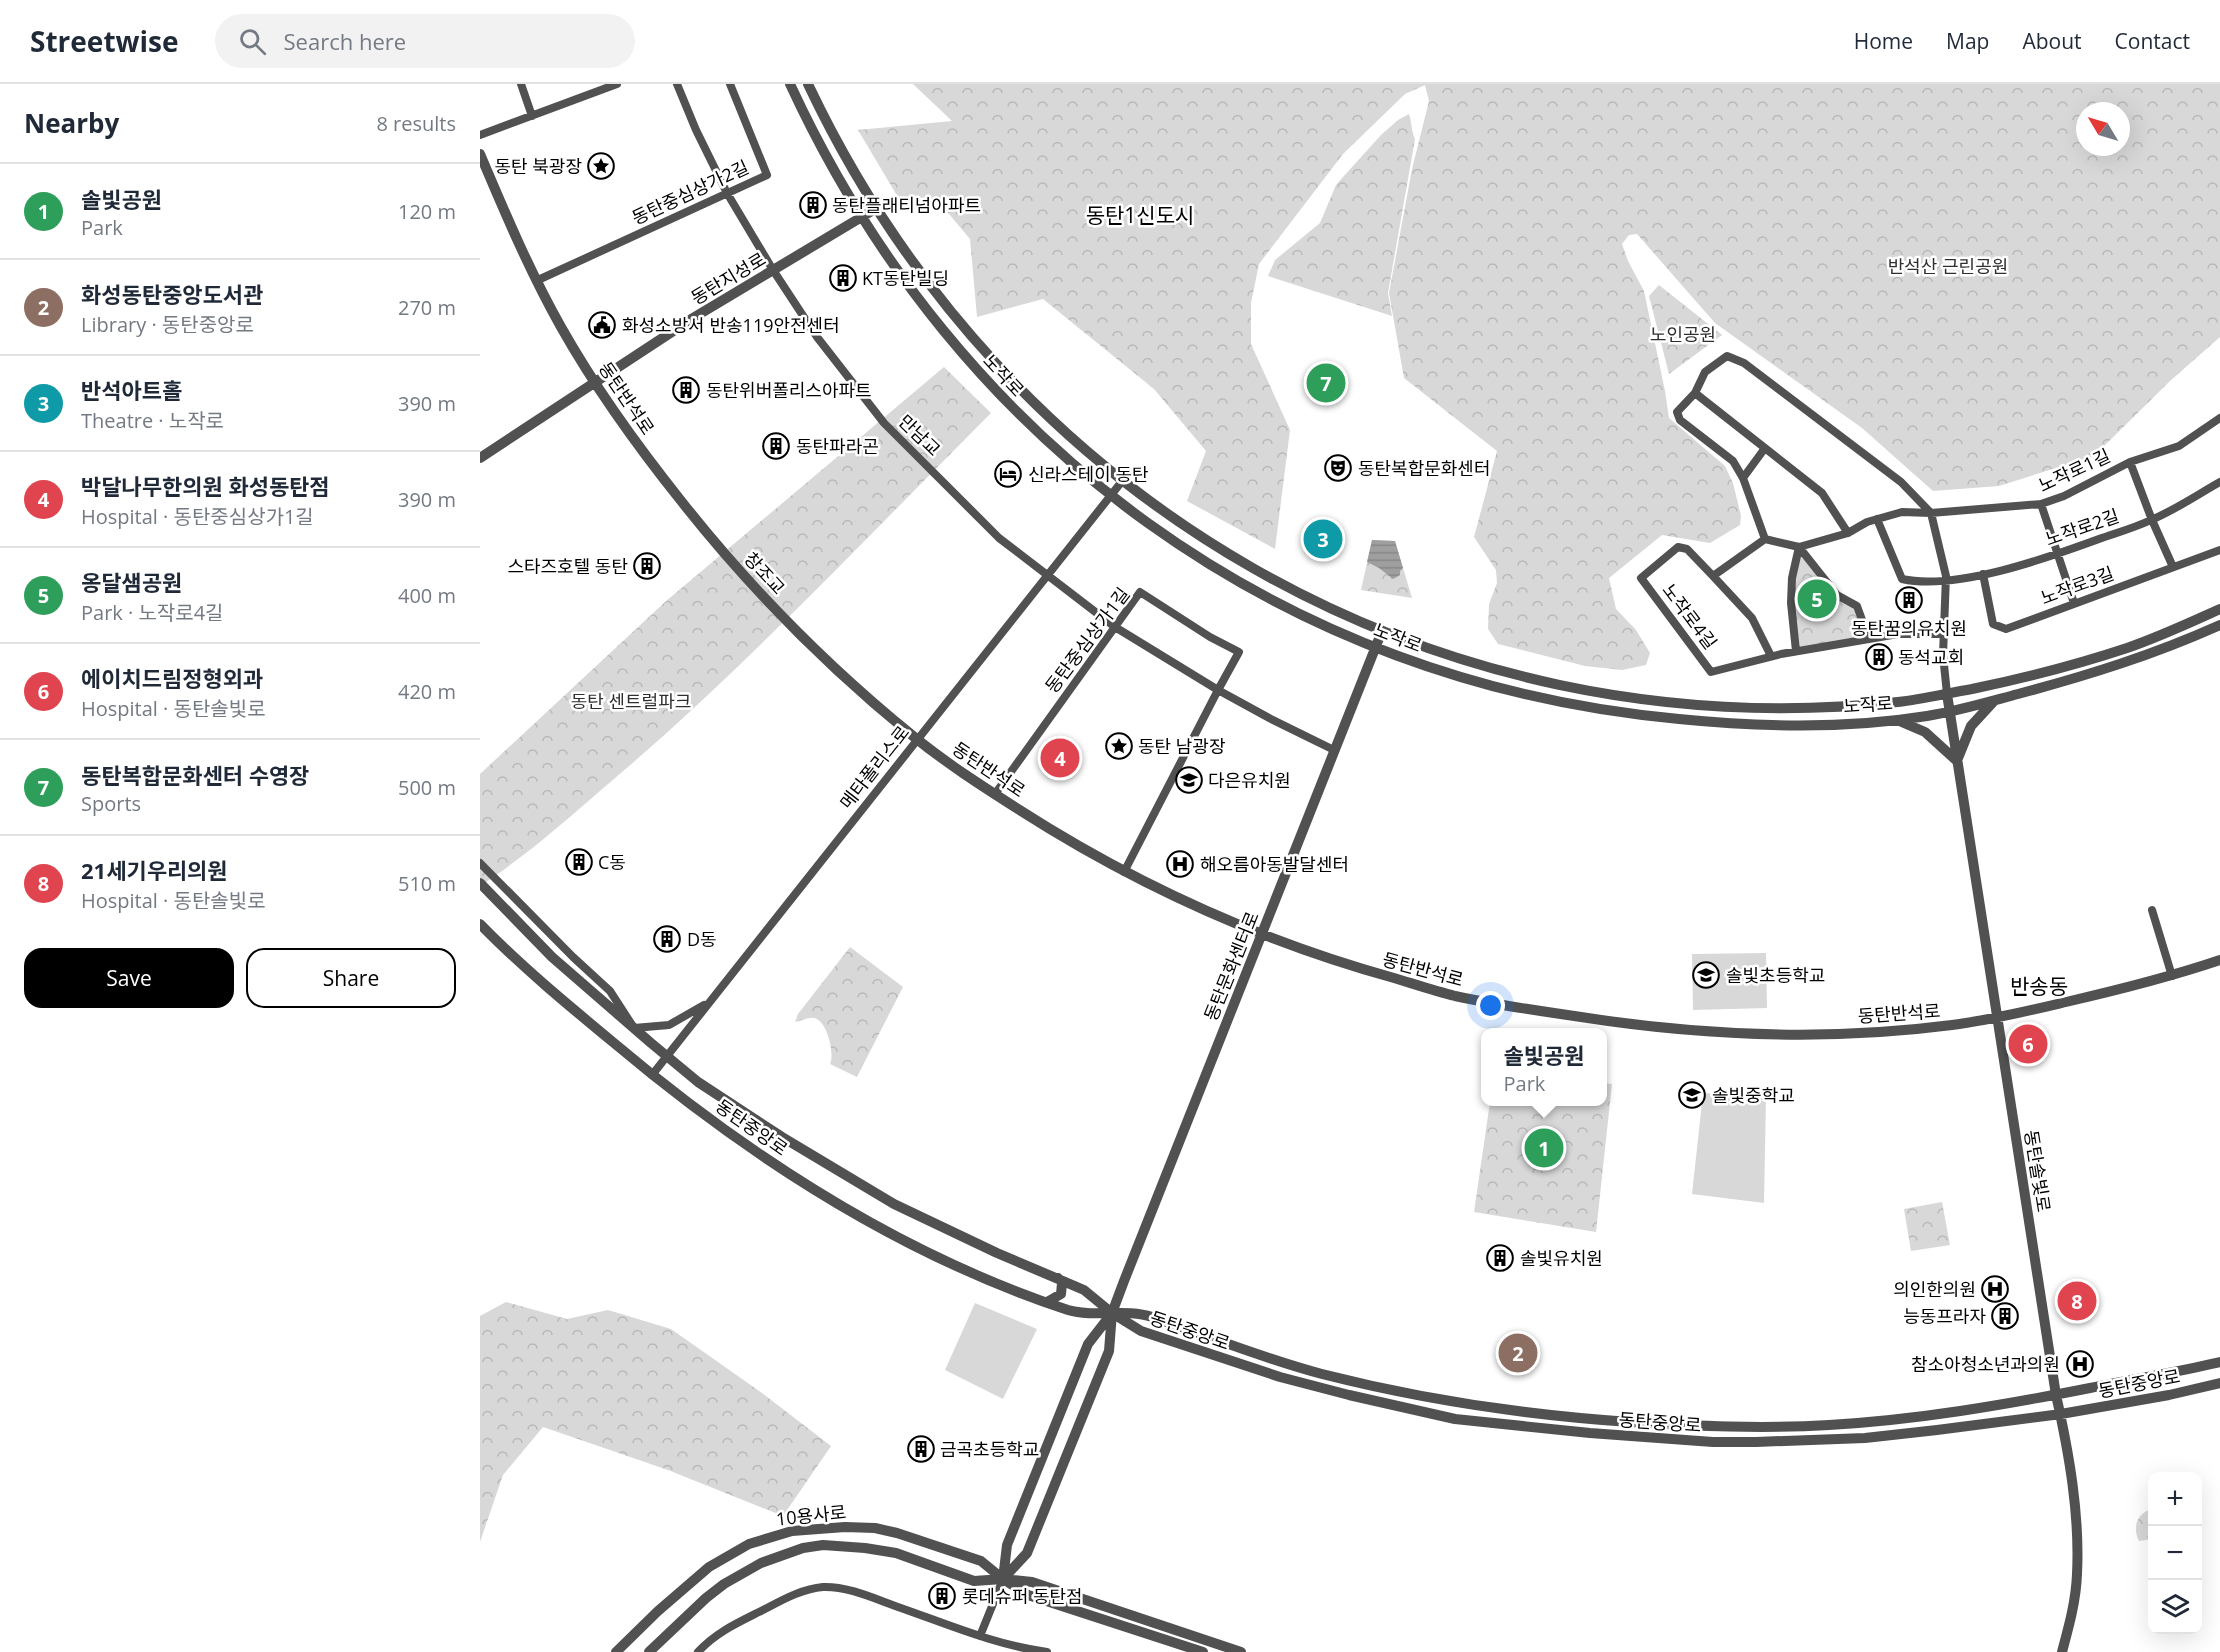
<!DOCTYPE html>
<html lang="en">
<head>
<meta charset="utf-8">
<style>
  :root { --surface:#fff; --page:#f2f2f3; --text:#1f2937; --muted:#747a83; --line:#e0e1e3; --accent:#000 }
  body { margin:0; font-family:"Open Sans","Noto Sans KR",sans-serif; background:var(--page); color:var(--text) }
  .controls { position:absolute; right:18px; bottom:18px; display:grid; overflow:hidden; border-radius:12px; box-shadow:0 6px 24px #0002 }
  .controls button { width:54px; height:54px; display:grid; place-items:center; padding:0; border:0; border-bottom:2px solid var(--line); background:var(--surface); color:var(--text); font:30px sans-serif }
  .compass { position:absolute; left:1596px; top:18px; width:54px; height:54px; border-radius:50%; background:var(--surface); box-shadow:0 6px 24px #0002; rotate:308deg }
  .you { position:absolute; left:1011px; top:922px; width:21px; height:21px; margin:-15px; border:4px solid #fff; border-radius:50%; background:#1a73e8; box-shadow:0 0 0 9px #1a73e833 }
  .badge { display:grid; place-items:center; width:39px; height:39px; border-radius:50%; background:var(--accent); color:#fff; font-size:20px; font-weight:700 }
  .pin { position:absolute; translate:-50% -50%; border:3px solid #fff; box-shadow:0 2px 6px #0006 }
  .popup { position:absolute; left:1001px; top:944px; width:126px; height:78px; box-sizing:border-box; display:grid; place-content:center; border-radius:12px; background:var(--surface); filter:drop-shadow(0 2px 4px #0005); font-size:20px; white-space:nowrap; color:var(--muted) }
  .popup b { font-size:22px; color:var(--text) }
  .popup::after { content:''; position:absolute; left:50%; top:100%; margin-left:-12px; border:12px solid transparent; border-top-color:var(--surface) }
  .list { margin:0; padding:0; list-style:none }
  h2 { display:flex; justify-content:space-between; align-items:center; height:78px; margin:0; padding:0 24px; font-size:26px }
  h2 small { font-size:20px; font-weight:400; color:var(--muted) }
  .list li { display:grid; grid-template-columns:39px 1fr auto; gap:18px; align-items:center; box-sizing:border-box; height:96px; padding:0 24px; border-top:2px solid var(--line) }
  .list b { display:block; font-size:22px; white-space:nowrap }
  .list p { margin:0; font-size:20px; white-space:nowrap; color:var(--muted) }
  .list em { font-size:20px; font-style:normal; color:var(--muted) }
  .actions { display:flex; gap:12px; padding:18px 24px }
  .actions a { flex:1; padding:14px 0; border:2px solid var(--accent); border-radius:18px; text-align:center; font-size:21px; color:var(--accent) }
  .actions .main { background:var(--accent); color:#fff }
  .icon { flex:none; width:33px; height:33px; fill:none; stroke:currentColor; stroke-width:2; stroke-linecap:round; stroke-linejoin:round }
  .map { position:relative; flex:none; width:1740px; height:1568px; overflow:hidden }
  header { display:flex; align-items:center; gap:36px; box-sizing:border-box; height:84px; padding:0 30px; background:var(--surface); border-bottom:2px solid var(--line) }
  header strong { font-size:28px }
  nav { display:flex; gap:33px; margin-inline-start:auto; font-size:21px }
  .search { width:420px; height:54px; background:var(--page); display:flex; align-items:center; gap:15px; box-sizing:border-box; padding:0 21px; border-radius:33px; color:var(--muted); font-size:22px }
  main { display:flex }
  aside { flex:1; background:var(--surface) }
  .map>svg:first-child { display:block }
</style>
</head>
<body>
<header>
<strong>Streetwise</strong>
<div class="search"><svg class="icon" aria-label="search" viewBox="0 0 24 24"><circle cx="10" cy="10" r="6"/><path d="M15 15l6 6"/></svg>Search here</div>
<nav><a>Home</a><a>Map</a><a>About</a><a>Contact</a></nav>
</header>
<main>
<aside>
<h2>Nearby<small>8 results</small></h2>
<ul class="list">
<li><span class="badge" style="background:#2e9e5b">1</span><div><b>솔빛공원</b><p>Park</p></div><em>120 m</em></li>
<li><span class="badge" style="background:#8d6e63">2</span><div><b>화성동탄중앙도서관</b><p>Library · 동탄중앙로</p></div><em>270 m</em></li>
<li><span class="badge" style="background:#0f9aa8">3</span><div><b>반석아트홀</b><p>Theatre · 노작로</p></div><em>390 m</em></li>
<li><span class="badge" style="background:#e0444e">4</span><div><b>박달나무한의원 화성동탄점</b><p>Hospital · 동탄중심상가1길</p></div><em>390 m</em></li>
<li><span class="badge" style="background:#2e9e5b">5</span><div><b>옹달샘공원</b><p>Park · 노작로4길</p></div><em>400 m</em></li>
<li><span class="badge" style="background:#e0444e">6</span><div><b>에이치드림정형외과</b><p>Hospital · 동탄솔빛로</p></div><em>420 m</em></li>
<li><span class="badge" style="background:#2e9e5b">7</span><div><b>동탄복합문화센터 수영장</b><p>Sports</p></div><em>500 m</em></li>
<li><span class="badge" style="background:#e0444e">8</span><div><b>21세기우리의원</b><p>Hospital · 동탄솔빛로</p></div><em>510 m</em></li>
</ul>
<div class="actions"><a class="main">Save</a><a>Share</a></div>
</aside>
<div class="map">
<svg width="1740" height="1568" viewBox="0 0 1740 1568">
  <defs>
    <pattern id="park-crowns" width="20" height="18" patternUnits="userSpaceOnUse" patternTransform="scale(1.5)"><rect width="20" height="18" fill="#d8d8d8"/><path d="M2 6a3 3 0 1 1 6 0M12 15a3 3 0 1 1 6 0" fill="none" stroke="#b8b8b8"/></pattern>
    <pattern id="water-rules" width="6" height="5" patternUnits="userSpaceOnUse" patternTransform="scale(1.5)"><rect width="6" height="5" fill="#9f9f9f"/><path d="M0 2.5h6" fill="none" stroke="#878787"/></pattern>
  </defs>
  <rect width="100%" height="100%" fill="#fff"/>
  <path fill="#d8d8d8" d="M1286 869 1287 924 1213 926 1212 870Z
    M1223 1009 1286 1013 1284 1119 1212 1110Z
    M495 1219 557 1245 523 1315 465 1286Z"/>
  <path fill="url(#park-crowns)" fill-rule="evenodd" d="M433 0H1740V253L1690 297 1614 372 1519 402 1453 407 1382 344 1235 239 1157 150 1149 151 1142 160 1148 177 1164 207 1185 307 1189 334 1245 382 1253 399 1261 432 1260 441 1230 459 1182 451 1129 494 1136 525 1156 546 1170 569 1166 581 1142 586 1105 582 1018 560 1008 545 1009 520 1017 499 1016 486 994 453 1017 367 924 294 909 209 932 85 949 17 945 1 925 10 863 70 779 180 771 219V260L810 346 795 465 707 417 726 367 674 305 563 215 497 233 490 155 459 118 422 120 378 46 472 37ZM1605 27H1641V63H1605Z
    M929 30C932 39 931 46 935 55L908 209 912 232 788 192 795 176 840 139 856 101 863 93 901 51 918 36Z
    M1179 201 1242 251 1189 290 1169 212Z
    M464 283 511 329C383 457 259 590 121 706 82 740 43 774 0 802V690L185 518Z
    M892 456 915 457 932 514 881 506Z
    M1320 466 1356 511 1374 522 1387 553 1317 565 1312 519Z
    M370 863 423 903 377 993 350 980C355 970 347 936 334 934 329 933 321 937 315 938L318 930Z
    M1123 999 1132 1000 1116 1148 994 1128 1010 1018H1122Z
    M1462 1118 1470 1161 1431 1167 1424 1125Z
    M26 1218 87 1235 128 1226 191 1245 282 1309 351 1362 303 1432 188 1386 63 1343 23 1391 0 1458V1232Z
    M1672 1425V1455L1659 1457C1652 1443 1657 1429 1672 1425Z"/>
  <path fill="url(#water-rules)" d="M892 456 915 457 923 484 920 487V491L913 495 899 484 887 478Z"/>
  <g fill="none" stroke-linecap="round" stroke-linejoin="round">
    <path stroke="#515151" stroke-width="8" d="M41 0 52 32
      M197 0 216 46 247 109 293 186 337 253 404 339 519 454 635 543 738 606 791 635 854 666
      M0 51 137 0
      M58 196 287 91 250 0
      M1215 309 1342 409 1368 449
      M1650 378 1672 436 1693 483
      M1263 394 1285 364
      M1561 420 1594 519
      M1397 435 1422 495C1476 507 1567 474 1619 455 1636 449 1654 444 1671 436 1695 426 1717 411 1740 398
      M1285 455 1319 463 1312 494 1311 519 1316 567
      M1503 490 1513 540 1526 545 1740 466
      M1233 492 1272 534 1291 572
      M1463 550H1418L1301 570 1231 588 1161 494 1198 463 1207 465 1233 492 1285 455 1263 394 1253 377 1200 336 1197 328 1215 309 1225 288 1247 272 1264 279 1421 398 1451 429 1466 492 1463 571 1467 610
      M1389 555 1377 522 1357 511 1319 463 1368 449 1387 438 1422 428 1451 429 1561 420 1584 412 1650 378 1699 362 1740 334
      M515 710 660 508 730 553 759 568 738 606 644 788
      M0 779 93 873 130 907 154 944 189 941 224 921
      M1672 826 1692 892
      M172 991 643 396
      M500 1552 523 1495
      M218 1568C235 1549 257 1539 279 1528 299 1518 320 1505 343 1503 368 1502 395 1515 418 1523 467 1540 515 1561 567 1568"/>
    <path stroke="#515151" stroke-width="10" d="M310 0C476 360 802 599 1199 635 1279 643 1367 645 1447 632 1478 627 1508 618 1538 610 1609 591 1673 571 1740 541
      M328 0C526 419 955 667 1418 618 1443 615 1468 609 1492 605 1545 594 1596 581 1647 564 1679 553 1709 539 1740 525
      M0 70C25 129 50 188 81 243 116 305 158 363 202 418 270 504 348 583 433 652 466 679 502 702 538 725 655 800 780 857 914 894 934 900 955 907 975 912 1017 921 1059 927 1101 933 1223 952 1349 957 1472 941 1511 936 1548 927 1586 918 1638 906 1690 893 1740 876
      M0 374 213 234 395 125
      M1467 610 1576 1311C1589 1369 1600 1431 1597 1490 1596 1517 1589 1542 1582 1568
      M1417 636 1445 648 1477 677
      M1478 674 1491 642 1514 617
      M0 799 72 873 171 959 218 998 302 1053 414 1120 517 1169 604 1206 632 1229 661 1247 800 1293 869 1311 975 1335 1110 1349 1233 1358H1276L1385 1354 1457 1346 1581 1330 1689 1311 1740 1299
      M0 840C42 883 88 921 134 959 268 1072 421 1171 588 1226 615 1234 646 1224 672 1233 729 1252 784 1275 842 1290 944 1316 1046 1331 1150 1338 1216 1342 1282 1345 1349 1341 1437 1336 1524 1321 1610 1304 1654 1295 1697 1288 1740 1278
      M567 1218 581 1210 582 1199 578 1194
      M523 1495 547 1469 629 1267 632 1229 644 1197 902 547
      M523 1495 527 1461 608 1260 632 1229
      M136 1568 178 1527 229 1483 269 1460 312 1447 365 1443 395 1444 417 1449 501 1477 523 1495 548 1511 723 1568
      M169 1568 226 1514 244 1500 281 1479 323 1464 343 1461 385 1464 416 1469 494 1497 523 1495 552 1498 761 1568"/>
  </g>
  <defs>
    <g id="sight-ring" transform="scale(1.35)"><circle r="9.5" fill="#fff" stroke="#000" stroke-width="1.5"/><path d="M0-6L1.8-2.2L6-1.7L2.9 1.2L3.7 5.4L0 3.3L-3.7 5.4L-2.9 1.2L-6-1.7L-1.8-2.2Z" fill="#000"/></g>
    <g id="building-ring" transform="scale(1.35)"><circle r="9.5" fill="#fff" stroke="#000" stroke-width="1.5"/><path d="M-4-6H4V6H1V3H-1V6H-4ZM-2.5-4.3h1.7v1.8h-1.7ZM.8-4.3h1.7v1.8H.8ZM-2.5-1h1.7V.8h-1.7ZM.8-1h1.7V.8H.8Z" fill="#000"/></g>
    <g id="civic-ring" transform="scale(1.35)"><circle r="9.5" fill="#fff" stroke="#000" stroke-width="1.5"/><path d="M-.6-6.5H3V-4.5H.6V-3L4-1V1h2V6H-6V1h2V-1L-.6-3ZM-1.2 2.5V6h2.4V2.5Z" fill="#000"/></g>
    <g id="theatre-ring" transform="scale(1.35)"><circle r="9.5" fill="#fff" stroke="#000" stroke-width="1.5"/><path d="M-5-5.5Q0-4 5-5.5V0Q5 5 0 6Q-5 5-5 0ZM-3.3-2.5H-1v1.5H-3.3ZM1-2.5H3.3v1.5H1ZM-2.8 1Q0 5.5 2.8 1Z" fill="#000"/></g>
    <g id="hotel-ring" transform="scale(1.35)"><circle r="9.5" fill="#fff" stroke="#000" stroke-width="1.5"/><path d="M-6-4.5h1.5V1H6V5H4.5V3h-9V5H-6ZM-4 0a1.8 1.8 0 1 1 3.6 0ZM.5 0V-2.5h3Q6-2.5 6 0Z" fill="#000"/></g>
    <g id="school-ring" transform="scale(1.35)"><circle r="9.5" fill="#fff" stroke="#000" stroke-width="1.5"/><path d="M0-5L7-2L0 1L-7-2ZM-4 1L0 2.5L4 1V4Q0 6-4 4Z" fill="#000"/></g>
    <g id="hospital-ring" transform="scale(1.35)"><circle r="9.5" fill="#fff" stroke="#000" stroke-width="1.5"/><path d="M-5-5h3v3.5h4V-5h3V5h-3V1.5h-4V5h-3Z" fill="#000"/></g>
  </defs>
  <g fill-rule="evenodd">
    <use href="#sight-ring" x="121" y="82"/>
    <use href="#building-ring" x="333" y="121"/>
    <use href="#building-ring" x="363" y="194"/>
    <use href="#civic-ring" x="122" y="241"/>
    <use href="#building-ring" x="206" y="306"/>
    <use href="#building-ring" x="296" y="362"/>
    <use href="#theatre-ring" x="858" y="384"/>
    <use href="#hotel-ring" x="528" y="390"/>
    <use href="#building-ring" x="167" y="482"/>
    <use href="#building-ring" x="1429" y="516"/>
    <use href="#building-ring" x="1399" y="573"/>
    <use href="#sight-ring" x="639" y="662"/>
    <use href="#school-ring" x="709" y="696"/>
    <use href="#building-ring" x="99" y="778"/>
    <use href="#hospital-ring" x="700" y="780"/>
    <use href="#building-ring" x="187" y="855"/>
    <use href="#school-ring" x="1226" y="891"/>
    <use href="#school-ring" x="1212" y="1011"/>
    <use href="#building-ring" x="1020" y="1174"/>
    <use href="#hospital-ring" x="1515" y="1205"/>
    <use href="#building-ring" x="1525" y="1232"/>
    <use href="#hospital-ring" x="1600" y="1280"/>
    <use href="#building-ring" x="441" y="1365"/>
    <use href="#building-ring" x="462" y="1512"/>
  </g>
  <g text-anchor="middle" dominant-baseline="central" stroke-width="5" stroke-linejoin="round" paint-order="stroke">
    <g font-size="18" fill="#000" stroke="#fff" text-anchor="start">
      <text x="102" y="82" text-anchor="end">동탄 북광장</text>
      <text x="352" y="121">동탄플래티넘아파트</text>
      <text x="382" y="194">KT동탄빌딩</text>
      <text x="142" y="241">화성소방서 반송119안전센터</text>
      <text x="226" y="306">동탄위버폴리스아파트</text>
      <text x="316" y="362">동탄파라곤</text>
      <text x="878" y="384">동탄복합문화센터</text>
      <text x="548" y="390">신라스테이 동탄</text>
      <text x="148" y="482" text-anchor="end">스타즈호텔 동탄</text>
      <text x="1429" y="544" text-anchor="middle">동탄꿈의유치원</text>
      <text x="1418" y="573">동석교회</text>
      <text x="658" y="662">동탄 남광장</text>
      <text x="728" y="696">다은유치원</text>
      <text x="118" y="778">C동</text>
      <text x="720" y="780">해오름아동발달센터</text>
      <text x="207" y="855">D동</text>
      <text x="1246" y="891">솔빛초등학교</text>
      <text x="1232" y="1011">솔빛중학교</text>
      <text x="1040" y="1174">솔빛유치원</text>
      <text x="1496" y="1205" text-anchor="end">의인한의원</text>
      <text x="1506" y="1232" text-anchor="end">능동프라자</text>
      <text x="1580" y="1280" text-anchor="end">참소아청소년과의원</text>
      <text x="460" y="1365">금곡초등학교</text>
      <text x="482" y="1512">롯데슈퍼 동탄점</text>
    </g>
    <g font-size="18" fill="#000" stroke="#fff">
      <text transform="translate(210 108) rotate(-25)">동탄중심상가2길</text>
      <text transform="translate(248 194) rotate(-31)">동탄지성로</text>
      <text transform="translate(524 291) rotate(47)">노작로</text>
      <text transform="translate(147 314) rotate(56)">동탄반석로</text>
      <text transform="translate(440 351) rotate(44)">만남교</text>
      <text transform="translate(1594 386) rotate(-25)">노작로1길</text>
      <text transform="translate(1602 443) rotate(-19)">노작로2길</text>
      <text transform="translate(285 489) rotate(47)">창조교</text>
      <text transform="translate(1597 501) rotate(-20)">노작로3길</text>
      <text transform="translate(1210 532) rotate(53)">노작로4길</text>
      <text transform="translate(918 553) rotate(21)">노작로</text>
      <text transform="translate(607 556) rotate(-53)">동탄중심상가1길</text>
      <text transform="translate(1388 620) rotate(-4)">노작로</text>
      <text transform="translate(394 683) rotate(-52)">메타폴리스로</text>
      <text transform="translate(509 685) rotate(34)">동탄반석로</text>
      <text transform="translate(751 882) rotate(-68)">동탄문화센터로</text>
      <text transform="translate(943 885) rotate(15)">동탄반석로</text>
      <text transform="translate(1419 929) rotate(-4)">동탄반석로</text>
      <text transform="translate(272 1043) rotate(35)">동탄중앙로</text>
      <text transform="translate(1558 1087) rotate(81)">동탄솔빛로</text>
      <text transform="translate(710 1246) rotate(19)">동탄중앙로</text>
      <text transform="translate(1659 1299) rotate(-11)">동탄중앙로</text>
      <text transform="translate(1180 1338) rotate(4)">동탄중앙로</text>
      <text transform="translate(331 1431) rotate(-6)">10용사로</text>
    </g>
    <g font-size="18" fill="#2f2f2f" stroke="#fff">
      <text x="1468" y="182">반석산 근린공원</text>
      <text x="1203" y="250">노인공원</text>
      <text x="151" y="617">동탄 센트럴파크</text>
    </g>
    <g font-size="21" fill="#000" stroke="#fff">
      <text x="660" y="131">동탄1신도시</text>
      <text x="1559" y="902">반송동</text>
    </g>
  </g>
</svg>
<div class="controls">
<button>+</button>
<button>−</button>
<button><svg class="icon" aria-label="layers" viewBox="0 0 24 24"><path d="M12 4l9 5-9 5-9-5zM3 14l9 5 9-5"/></svg></button>
</div>
<svg class="compass" viewBox="-18 -18 36 36"><path d="M0-13l5 13h-10z" fill="#e53935"/><path d="M0 13l5-13h-10z" fill="#747a83"/></svg>
<div class="you"></div>
<div class="pin badge" style="left:1064px;top:1064px;background:#2e9e5b">1</div>
<div class="popup"><b>솔빛공원</b>Park</div>
<div class="pin badge" style="left:1038px;top:1269px;background:#8d6e63">2</div>
<div class="pin badge" style="left:843px;top:455px;background:#0f9aa8">3</div>
<div class="pin badge" style="left:580px;top:674px;background:#e0444e">4</div>
<div class="pin badge" style="left:1337px;top:515px;background:#2e9e5b">5</div>
<div class="pin badge" style="left:1548px;top:960px;background:#e0444e">6</div>
<div class="pin badge" style="left:846px;top:299px;background:#2e9e5b">7</div>
<div class="pin badge" style="left:1597px;top:1217px;background:#e0444e">8</div>
</div>
</main>
</body>
</html>
